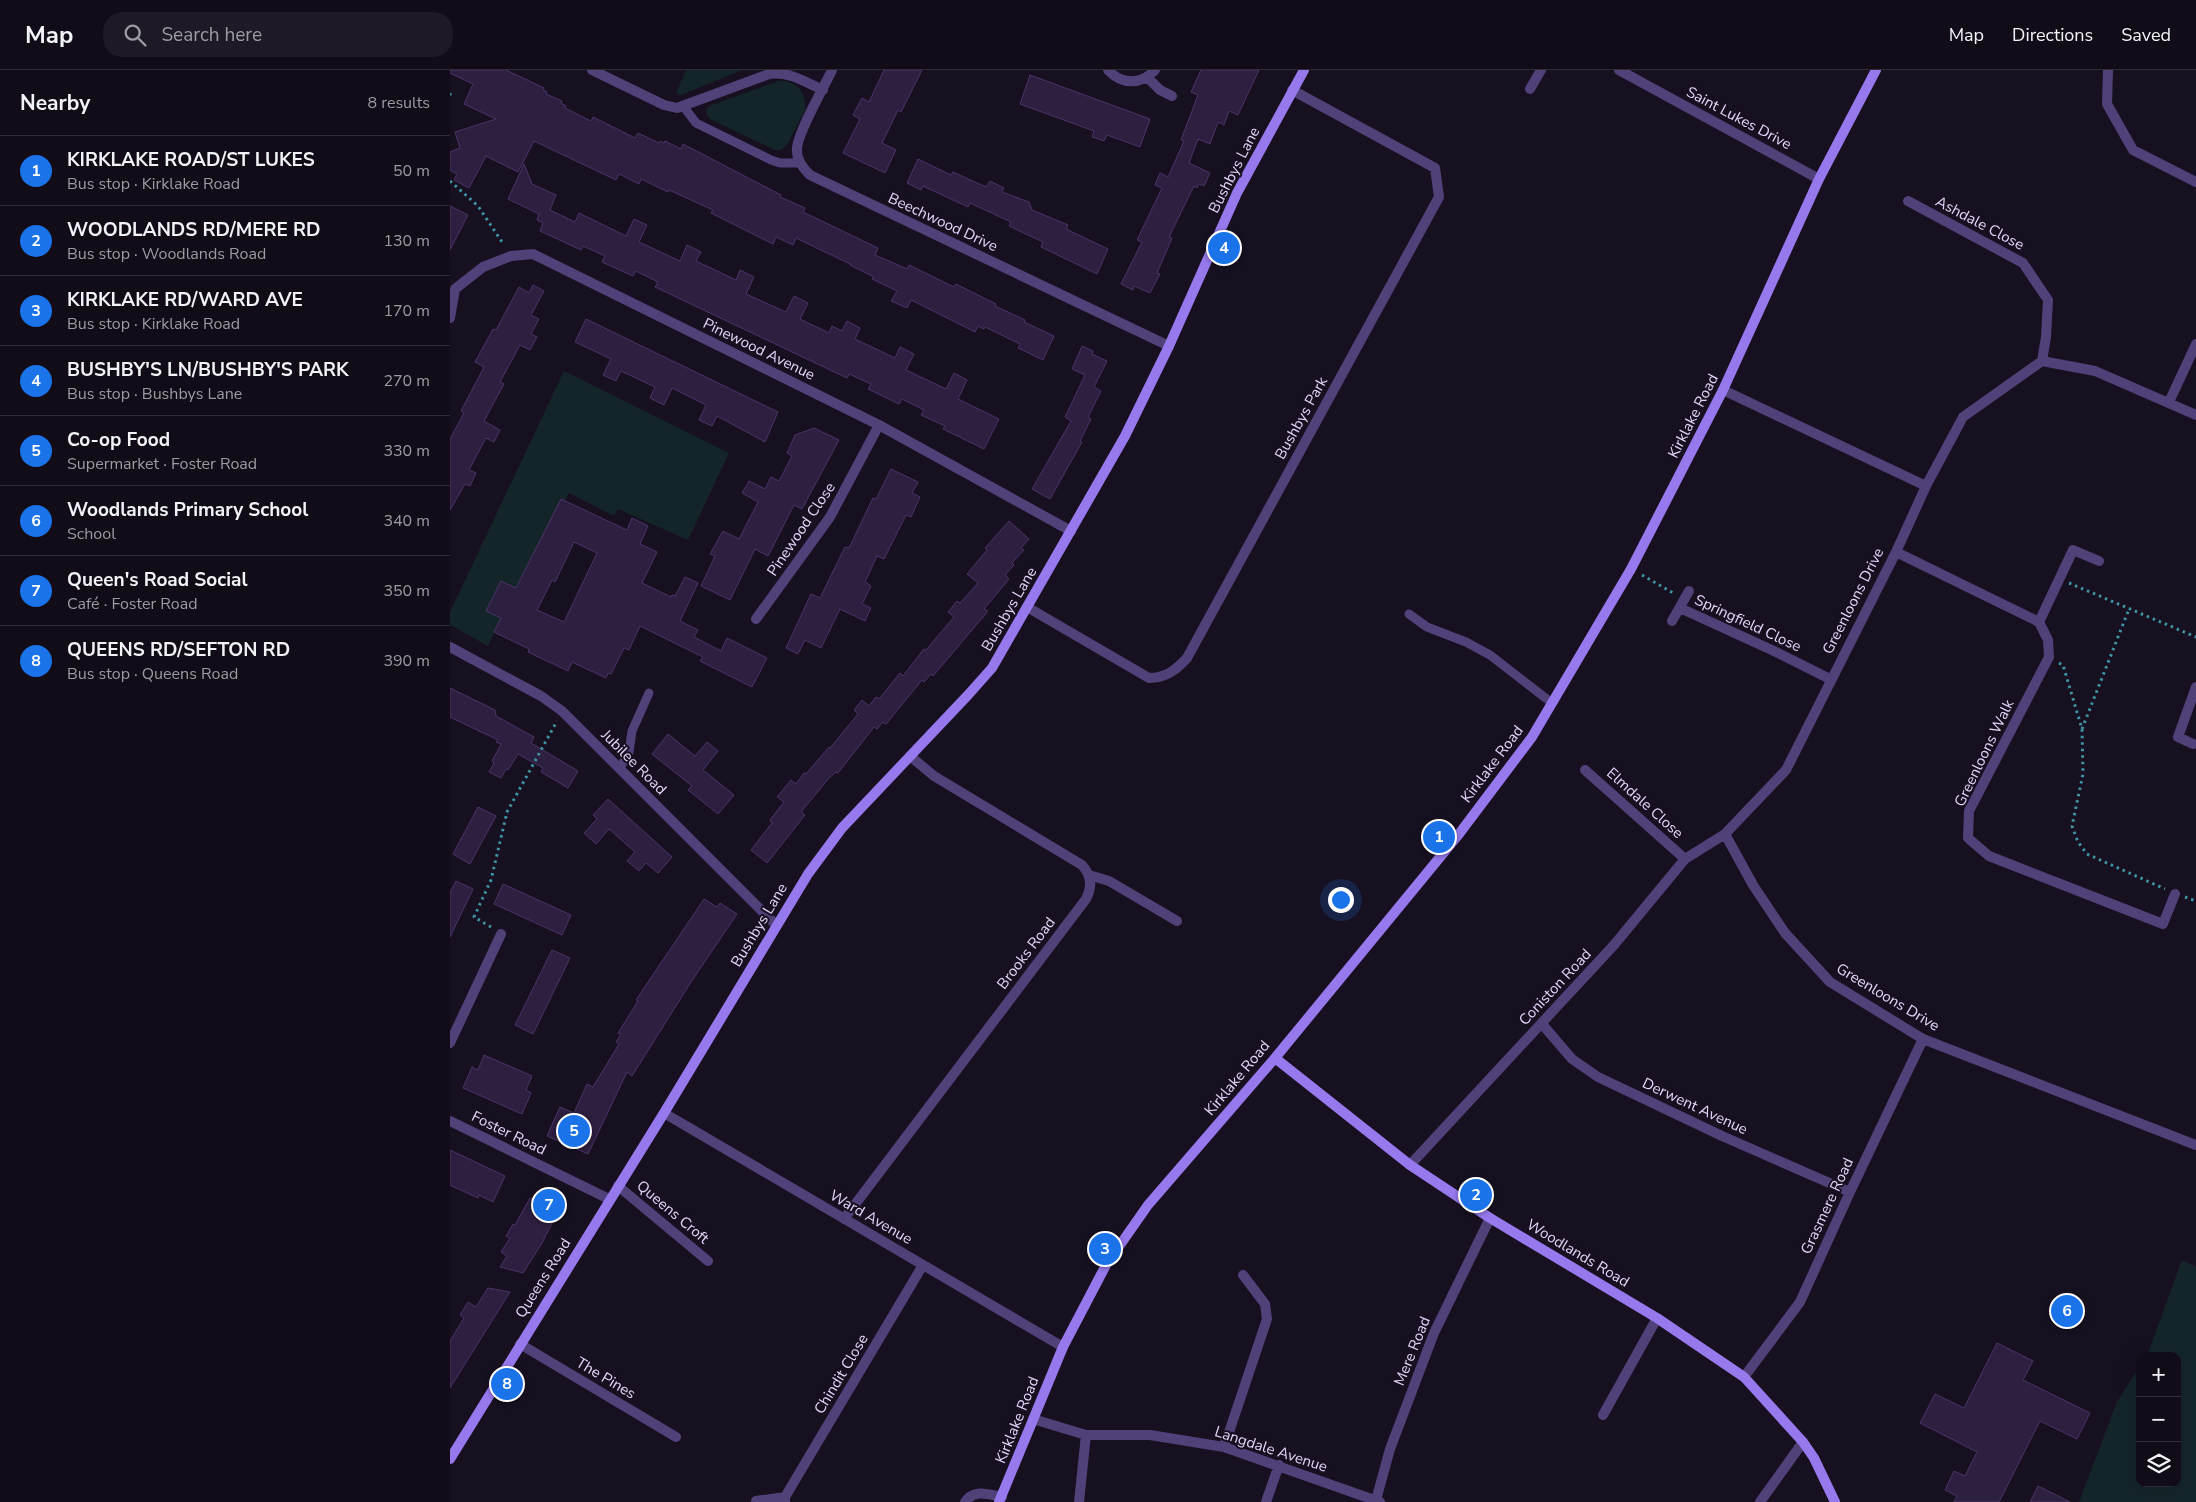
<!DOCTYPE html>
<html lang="en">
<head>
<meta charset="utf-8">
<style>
  :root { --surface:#110c18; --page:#1e1a25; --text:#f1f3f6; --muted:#9c9ba2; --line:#302c37; --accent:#1a73e8 }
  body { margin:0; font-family:"Nunito Sans",sans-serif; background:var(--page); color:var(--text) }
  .controls { position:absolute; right:15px; bottom:15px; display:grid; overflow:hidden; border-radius:10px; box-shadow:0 5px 20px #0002 }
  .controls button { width:45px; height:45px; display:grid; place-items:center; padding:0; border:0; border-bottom:1px solid var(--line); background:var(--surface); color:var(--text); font:25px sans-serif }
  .you { position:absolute; left:890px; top:829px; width:18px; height:18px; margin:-12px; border:4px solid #fff; border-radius:50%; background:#1a73e8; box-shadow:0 0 0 8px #1a73e833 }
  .badge { display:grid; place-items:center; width:32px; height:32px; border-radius:50%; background:var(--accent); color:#fff; font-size:16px; font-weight:700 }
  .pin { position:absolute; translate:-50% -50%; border:2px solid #fff; box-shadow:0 1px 5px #0006 }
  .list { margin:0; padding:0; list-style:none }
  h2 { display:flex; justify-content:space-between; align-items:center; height:65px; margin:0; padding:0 20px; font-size:21px }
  h2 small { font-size:16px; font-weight:400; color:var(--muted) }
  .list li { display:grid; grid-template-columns:32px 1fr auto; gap:15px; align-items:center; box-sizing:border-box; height:70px; padding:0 20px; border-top:1px solid var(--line) }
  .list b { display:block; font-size:19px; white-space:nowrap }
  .list p { margin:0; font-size:16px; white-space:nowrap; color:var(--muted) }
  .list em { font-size:16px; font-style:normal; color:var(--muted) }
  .icon { flex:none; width:28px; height:28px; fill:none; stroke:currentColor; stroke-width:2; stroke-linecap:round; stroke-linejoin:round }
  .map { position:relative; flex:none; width:1746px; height:1432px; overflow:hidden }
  header { display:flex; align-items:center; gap:30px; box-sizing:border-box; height:70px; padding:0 25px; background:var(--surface); border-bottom:1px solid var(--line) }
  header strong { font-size:24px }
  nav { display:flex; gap:28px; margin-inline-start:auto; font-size:18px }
  .search { width:350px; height:45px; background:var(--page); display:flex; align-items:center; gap:12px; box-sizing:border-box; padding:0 18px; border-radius:20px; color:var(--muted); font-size:19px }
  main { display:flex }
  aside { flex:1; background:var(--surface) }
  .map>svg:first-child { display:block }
</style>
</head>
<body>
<header>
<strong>Map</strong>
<div class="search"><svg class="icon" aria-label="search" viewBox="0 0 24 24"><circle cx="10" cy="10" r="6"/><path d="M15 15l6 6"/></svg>Search here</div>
<nav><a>Map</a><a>Directions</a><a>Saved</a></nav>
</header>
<main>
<aside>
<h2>Nearby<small>8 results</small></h2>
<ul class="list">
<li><span class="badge">1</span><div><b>KIRKLAKE ROAD/ST LUKES</b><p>Bus stop · Kirklake Road</p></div><em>50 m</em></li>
<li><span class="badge">2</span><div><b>WOODLANDS RD/MERE RD</b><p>Bus stop · Woodlands Road</p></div><em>130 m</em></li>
<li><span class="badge">3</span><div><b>KIRKLAKE RD/WARD AVE</b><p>Bus stop · Kirklake Road</p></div><em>170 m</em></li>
<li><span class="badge">4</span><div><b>BUSHBY'S LN/BUSHBY'S PARK</b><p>Bus stop · Bushbys Lane</p></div><em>270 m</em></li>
<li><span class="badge">5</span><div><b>Co-op Food</b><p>Supermarket · Foster Road</p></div><em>330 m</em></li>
<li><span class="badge">6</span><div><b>Woodlands Primary School</b><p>School</p></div><em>340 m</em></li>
<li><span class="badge">7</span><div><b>Queen's Road Social</b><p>Café · Foster Road</p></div><em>350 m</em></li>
<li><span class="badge">8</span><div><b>QUEENS RD/SEFTON RD</b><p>Bus stop · Queens Road</p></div><em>390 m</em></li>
</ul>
</aside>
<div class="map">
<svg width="1746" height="1432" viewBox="0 0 1746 1432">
  <rect width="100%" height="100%" fill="#171020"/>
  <path fill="#142529" d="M236 0H292L231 25 226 23Z
    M329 11C347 10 357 23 355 40L337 75 330 80H325L260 49C256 45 255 40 259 36Z
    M114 301 279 383 238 470 168 439 164 446 119 423 115 431 111 429 79 507 73 504 64 523 57 519 59 514 51 511 37 541 51 548 38 576 0 555V542Z
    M1732 1190 1746 1197V1432H1629L1667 1332 1690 1296V1413H1727V1286H1697Z"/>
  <path fill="#2d1f3f" stroke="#4a3468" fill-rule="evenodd" d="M0 0H56L94 18 93 20 97 22 96 24 112 31 111 33 116 36 115 38 141 51 143 47 185 68 188 63 209 73 210 71 214 73 215 71 231 79 233 74 331 125 330 127 355 138 353 142 428 178 425 185 457 199 459 195 504 217 506 214 546 234 545 236 575 250 574 252 604 266 593 290 568 278 570 274 535 257 534 259 528 256 525 262 461 230 457 238 441 231 447 221 422 209 424 207 400 195V194L346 168 343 175 326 167 323 174 261 143 263 140 219 120 218 122 191 109 189 114 169 104 166 110 84 71 68 102 36 86 19 118 4 110 7 104 0 100V82L10 78 5 62 46 49 14 34 23 14 0 3Z
    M434 0H472L451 42 448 40 432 73 446 80 435 103 393 83 410 49 403 45 412 28 419 32Z
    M751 0H809L788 45 779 41 774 55 768 52 760 74 748 69 739 93 760 103 754 116 749 114 747 118 744 116 719 167 722 168 707 203 710 204 700 223 684 216 683 220 671 214 692 172 687 170 712 118 705 115 710 103 718 107 734 71 731 70 748 25 741 22Z
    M580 5 700 49 690 77 657 65 654 71 642 67 644 61 570 34Z
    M468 89 501 105 503 102 536 117 540 111 554 118 552 122 579 132 582 140 618 155 616 159 658 179 647 204 591 177 593 172 559 156 561 152 520 133 518 137 473 116 471 120 457 113Z
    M74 94 82 114 106 125 100 140 125 152 129 143 176 166 184 149 197 155 189 172 230 191 237 175 251 182 246 191 286 210 290 200 304 207 296 224 336 242 344 226 358 233 350 249 379 263 382 256 392 261 397 251 410 258 405 269 445 288 450 277 464 284 456 300 496 319 504 303 517 310 508 329 549 349 534 379 493 359 495 356 471 345 474 340 452 329 449 334 418 319 421 314 399 304 397 308 205 217 208 212 186 201 183 206 152 192 155 186 133 176 131 180 90 161 93 153 87 150 89 144 58 129Z
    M0 136 18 145 0 180Z
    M83 215 94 221 81 245 89 249 81 264 87 267 80 280 70 275 50 312 54 314 34 351 50 360 44 372 36 368 19 400 26 403 20 416 15 414 0 440V369L14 343 11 341 34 297 25 292 43 259 46 260 69 217 79 223Z
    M136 249 328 342 315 372 267 346 262 356 249 350 256 335 222 318 214 335 200 328 205 317 171 301 166 311 153 305 161 289 125 272Z
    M632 276 643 281 642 284 657 291 644 317 651 321 638 347 641 349 630 371 632 372 600 429 582 419 621 351 615 347 635 305 622 299Z
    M364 358 389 370 352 439 344 435 318 486 305 479 280 530 251 516 265 486 260 484 273 461 289 469 308 432 292 423 299 411 315 419 321 407 329 411 342 386 337 383 345 365Z
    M441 399 468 412 462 423 470 427 461 447 456 445 434 489 427 486 415 512 421 516 412 534 421 538 415 551 390 539 371 578 355 570 348 584 336 578 361 524 370 528 395 477 399 478 423 428 426 429Z
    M111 429 177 460 182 448 198 456 190 474 207 482 192 513 221 527 222 525 225 526 235 507 248 513 230 551 248 560 244 567 271 581 277 568 317 588 302 617 250 591 253 587 190 556 179 580 174 578 161 604 158 603 156 608 122 592 118 601 78 582 79 579 44 562 51 548 36 541 51 511 66 518ZM124 472 147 483 114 552 87 540 102 510 105 512Z
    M559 451 579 469 571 478 574 480 562 493 564 495 555 505 559 509 534 539 538 541 483 606 481 604 474 612 472 610 436 654 433 652 427 659 424 657 388 703 386 702 378 709 351 742 355 745 317 793 301 780 322 753 320 750 334 732 327 727 341 710 346 714 354 703 356 704 379 677 380 678 408 644 404 640 412 630 419 636 426 627 429 629 450 603 453 606 474 579 476 580 504 547 498 542 507 531 510 533 528 513 517 504 537 480 535 478Z
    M0 618 45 640 46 646 84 667 81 673 128 701 118 718 91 702 93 698 68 684 58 700 56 699 51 708 39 702 44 693 42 691 51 674 46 672 48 670 0 647Z
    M218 664 245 686 257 672 268 681 253 700 284 725 268 744 238 720 242 716 202 684Z
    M158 729 222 787 208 803 196 793 189 801 177 791 185 782 159 759 146 774 134 763 147 749 143 745Z
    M28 737 46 746 20 794 3 784Z
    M6 811 23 819 0 867V823Z
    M53 814 121 845 112 865 44 834Z
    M254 829 267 837 270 833 287 844 241 912 182 1006 177 1002 138 1084 97 1066 110 1037 124 1043 137 1014 143 1017 169 974 166 972 171 964 168 963 188 931 186 930Z
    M102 880 120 888 83 964 65 955Z
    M34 985 82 1006 76 1020 81 1023 72 1044 13 1018 22 997 28 1000Z
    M0 1080 55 1106 43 1132 29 1125 28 1128 0 1115Z
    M91 1122 112 1133 92 1173 73 1203 50 1197 57 1186 51 1182 60 1168 56 1166 63 1154 65 1155 80 1128 86 1131Z
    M38 1218 60 1222 0 1318V1271L14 1248 10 1245 18 1232 26 1237Z
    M1547 1273 1583 1291 1573 1310 1640 1343 1627 1369 1590 1351 1549 1432H1504L1507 1426 1495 1420 1504 1401 1515 1406 1527 1382 1470 1353 1485 1324 1514 1338Z
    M1588 1416 1620 1432H1580Z"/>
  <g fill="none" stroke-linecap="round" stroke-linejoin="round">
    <path stroke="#3e93a4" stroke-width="3" stroke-dasharray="2.5 4" stroke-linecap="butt" d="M0 23V28
      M0 111 28 136 54 175
      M1192 505 1223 523
      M1619 513 1746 567
      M1609 593 1613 595 1632 659 1633 704 1622 756 1628 772 1637 784 1715 819
      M1632 659 1679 539
      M1735 827 1746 831
      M41 857 24 847 41 810 57 742 107 651"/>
    <path stroke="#504179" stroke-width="9" d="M234 37 246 53 321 90 330 93H350
      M959 544 977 557 1016 572 1040 585 1102 633
      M170 698 179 682 182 661 199 623"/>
    <path stroke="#504179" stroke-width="10" d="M142 0 214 35 227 38 319 4C339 1 355 12 373 20
      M382 0C374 17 348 62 347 78 346 89 352 97 360 105L719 276
      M658 0C672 15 691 15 705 0
      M1169 0 1369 109
      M1658 0 1657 34 1683 80 1746 112
      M698 8 710 20 722 26
      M1080 19 1091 0
      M1458 131 1573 193 1598 230 1596 267 1592 291
      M0 248 5 219 33 197 61 186 83 184 429 355 621 461
      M1273 320 1476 416
      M1719 332 1746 274
      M1746 345 1645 301 1592 291 1513 347 1476 416 1446 482 1336 700 1275 764 1303 815 1335 863 1380 912 1473 969 1746 1075
      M1446 482 1589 552 1598 570 1599 587 1519 741 1518 768 1539 786 1713 854 1725 824
      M577 537 699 608C716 608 726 600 737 588L989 127 985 98 842 20
      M1230 538 1324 581 1380 609
      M306 549 380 447 429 355
      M1222 551 1239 521
      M1589 552 1623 480 1649 491
      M0 577 91 626 112 641 326 855
      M1743 674 1728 667 1746 617
      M1135 700 1235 789
      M639 805 659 811 727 851
      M1092 954 1122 989 1148 1007 1272 1066 1400 1122
      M0 973 51 864
      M214 1043 613 1277
      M0 1051 159 1129
      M960 1095 1164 875 1235 789 1275 764
      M168 1116 258 1191
      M394 1149 636 829C643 816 641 805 632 795L484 706 460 686
      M70 1274 226 1367
      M1294 1307 1350 1232 1400 1122 1473 969
      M1153 1345 1207 1248
      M583 1349 636 1365H700L774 1377 930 1432
      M774 1377 817 1249 815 1234 793 1205
      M335 1427 473 1195
      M926 1430 940 1379 984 1263 1040 1148
      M306 1431 335 1427V1432
      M515 1432C524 1419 538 1424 552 1427
      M629 1432 636 1365
      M816 1432 829 1395
      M1310 1432 1353 1372"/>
    <path stroke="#9679ed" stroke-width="10" d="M825 988 960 1095 1040 1148 1207 1248 1294 1307 1353 1372 1364 1388 1385 1432
      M0 1389 214 1043 358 804 392 758 518 625 542 598 675 366 719 276 787 123 854 0
      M549 1432 613 1277 656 1195 698 1135 825 988 1009 764 1082 667 1181 499 1273 320 1369 109 1426 0"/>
  </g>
  <g text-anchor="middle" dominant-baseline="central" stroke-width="4" stroke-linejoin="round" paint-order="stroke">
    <g font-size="15" fill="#e2d5f9" stroke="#171020">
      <text transform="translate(1289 48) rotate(28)">Saint Lukes Drive</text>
      <text transform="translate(784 100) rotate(-63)">Bushbys Lane</text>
      <text transform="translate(493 152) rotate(25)">Beechwood Drive</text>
      <text transform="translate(1530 153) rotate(28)">Ashdale Close</text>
      <text transform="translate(309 279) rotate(26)">Pinewood Avenue</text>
      <text transform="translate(1243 346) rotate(-63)">Kirklake Road</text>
      <text transform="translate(851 348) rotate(-61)">Bushbys Park</text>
      <text transform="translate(351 459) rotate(-56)">Pinewood Close</text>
      <text transform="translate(1403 531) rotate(-63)">Greenloons Drive</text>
      <text transform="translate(559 539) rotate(-60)">Bushbys Lane</text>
      <text transform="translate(1298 553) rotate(25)">Springfield Close</text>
      <text transform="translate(1534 683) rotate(-64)">Greenloons Walk</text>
      <text transform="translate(184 692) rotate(45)">Jubilee Road</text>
      <text transform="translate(1042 694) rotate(-53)">Kirklake Road</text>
      <text transform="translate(1195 733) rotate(42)">Elmdale Close</text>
      <text transform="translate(309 855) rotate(-59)">Bushbys Lane</text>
      <text transform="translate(576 883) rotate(-53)">Brooks Road</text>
      <text transform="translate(1105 917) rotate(-47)">Coniston Road</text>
      <text transform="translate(1438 927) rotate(31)">Greenloons Drive</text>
      <text transform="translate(787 1008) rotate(-50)">Kirklake Road</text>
      <text transform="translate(1245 1036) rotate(25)">Derwent Avenue</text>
      <text transform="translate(59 1063) rotate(26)">Foster Road</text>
      <text transform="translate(1377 1136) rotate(-65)">Grasmere Road</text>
      <text transform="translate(223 1142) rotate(40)">Queens Croft</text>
      <text transform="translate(421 1147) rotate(30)">Ward Avenue</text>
      <text transform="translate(1128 1183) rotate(31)">Woodlands Road</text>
      <text transform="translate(93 1208) rotate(-58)">Queens Road</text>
      <text transform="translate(962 1281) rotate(-68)">Mere Road</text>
      <text transform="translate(391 1304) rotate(-59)">Chindit Close</text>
      <text transform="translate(156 1308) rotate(31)">The Pines</text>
      <text transform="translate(567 1350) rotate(-68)">Kirklake Road</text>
      <text transform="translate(821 1379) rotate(18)">Langdale Avenue</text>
    </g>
  </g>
</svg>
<div class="controls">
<button>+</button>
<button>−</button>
<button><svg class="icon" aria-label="layers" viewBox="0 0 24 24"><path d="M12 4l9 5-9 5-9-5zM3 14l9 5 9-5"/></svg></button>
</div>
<div class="you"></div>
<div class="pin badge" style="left:989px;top:767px">1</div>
<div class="pin badge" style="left:1026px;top:1125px">2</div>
<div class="pin badge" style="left:655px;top:1179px">3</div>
<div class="pin badge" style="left:774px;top:178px">4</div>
<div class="pin badge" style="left:124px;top:1061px">5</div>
<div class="pin badge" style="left:1617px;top:1241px">6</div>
<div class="pin badge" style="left:99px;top:1135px">7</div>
<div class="pin badge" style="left:57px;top:1314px">8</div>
</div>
</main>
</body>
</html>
